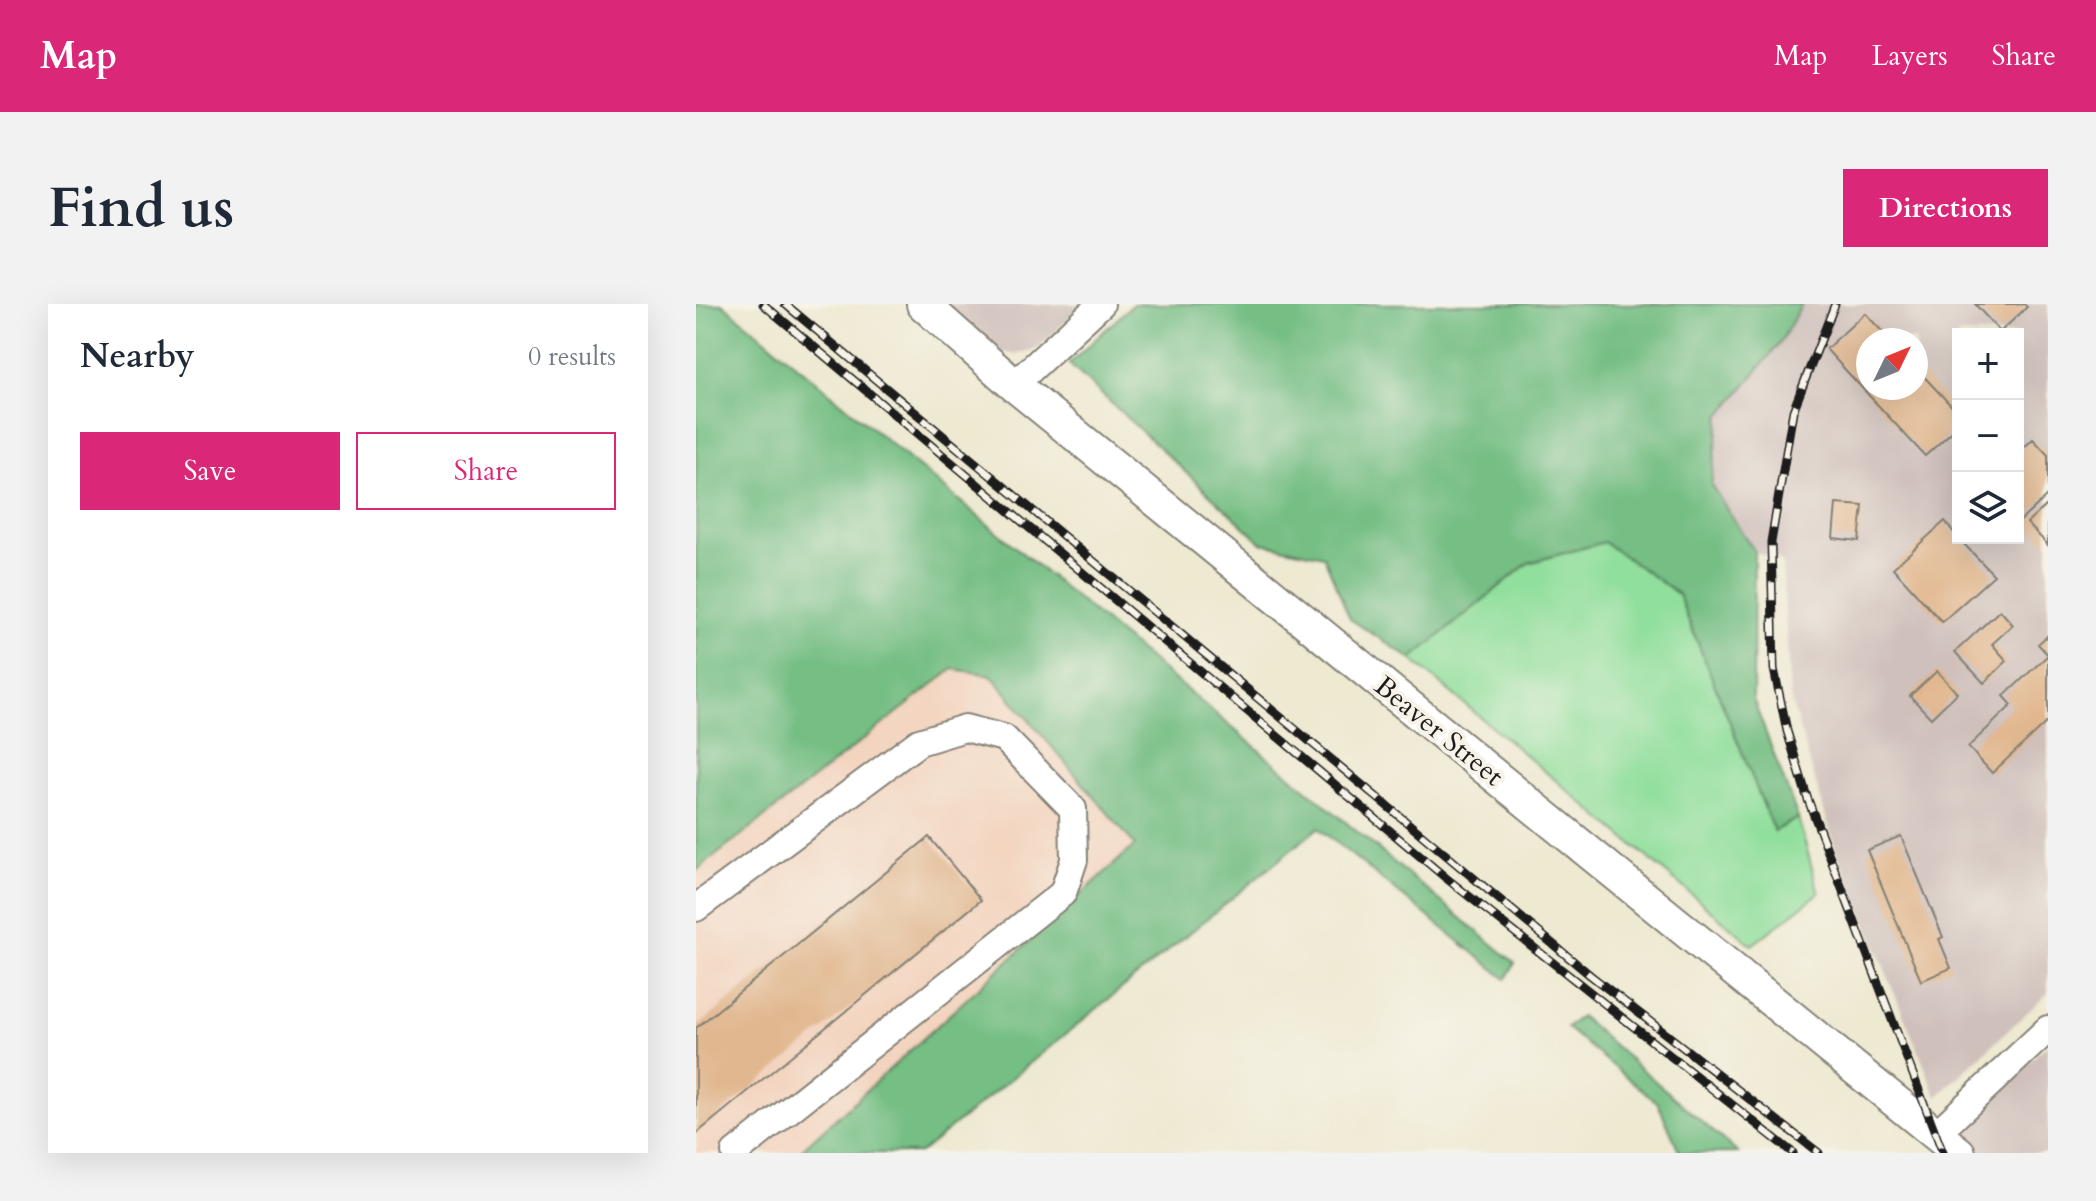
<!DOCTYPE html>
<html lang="en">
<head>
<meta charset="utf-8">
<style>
  :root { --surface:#fff; --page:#f2f2f3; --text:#1f2937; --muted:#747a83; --line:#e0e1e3; --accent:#db2777 }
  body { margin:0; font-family:Cardo,serif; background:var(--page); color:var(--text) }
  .controls { position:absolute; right:24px; top:24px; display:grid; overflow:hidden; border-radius:0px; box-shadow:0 8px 32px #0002 }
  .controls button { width:72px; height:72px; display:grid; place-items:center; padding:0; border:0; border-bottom:2px solid var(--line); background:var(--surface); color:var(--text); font:40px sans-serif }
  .compass { position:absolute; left:1160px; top:24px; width:72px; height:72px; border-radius:50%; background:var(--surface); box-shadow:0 8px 32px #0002; rotate:47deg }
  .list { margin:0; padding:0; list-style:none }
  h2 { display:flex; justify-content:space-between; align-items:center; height:104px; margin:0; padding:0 32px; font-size:34px }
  h2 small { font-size:26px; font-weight:400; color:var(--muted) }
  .actions { display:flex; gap:16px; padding:24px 32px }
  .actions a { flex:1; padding:18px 0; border:2px solid var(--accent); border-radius:0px; text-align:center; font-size:28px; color:var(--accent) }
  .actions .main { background:var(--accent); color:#fff }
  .icon { flex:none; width:44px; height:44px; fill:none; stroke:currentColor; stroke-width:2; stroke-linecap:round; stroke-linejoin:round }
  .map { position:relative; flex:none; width:1352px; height:849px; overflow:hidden; border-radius:0px }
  header { display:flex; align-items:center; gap:48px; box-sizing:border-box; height:112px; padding:0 40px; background:var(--accent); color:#fff }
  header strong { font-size:38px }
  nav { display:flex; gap:44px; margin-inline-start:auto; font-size:28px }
  .intro { display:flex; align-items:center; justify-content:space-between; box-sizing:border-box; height:192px; padding:0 48px }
  h1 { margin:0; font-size:56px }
  .button { padding:20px 36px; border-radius:0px; background:var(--accent); color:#fff; font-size:28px; font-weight:700 }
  main { display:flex; gap:48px; padding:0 48px }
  aside { flex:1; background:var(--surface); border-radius:0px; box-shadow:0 8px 32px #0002 }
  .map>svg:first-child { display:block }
</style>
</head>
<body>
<header>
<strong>Map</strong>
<nav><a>Map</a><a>Layers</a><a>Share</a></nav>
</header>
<div class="intro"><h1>Find us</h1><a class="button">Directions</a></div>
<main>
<aside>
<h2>Nearby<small>0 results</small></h2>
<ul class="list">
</ul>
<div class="actions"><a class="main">Save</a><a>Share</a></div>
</aside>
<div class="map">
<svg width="1352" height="849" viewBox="0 0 1352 849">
  <rect width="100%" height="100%" fill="#f7f3e8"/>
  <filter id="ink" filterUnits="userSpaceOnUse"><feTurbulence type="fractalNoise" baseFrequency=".0125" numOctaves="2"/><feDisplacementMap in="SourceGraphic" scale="16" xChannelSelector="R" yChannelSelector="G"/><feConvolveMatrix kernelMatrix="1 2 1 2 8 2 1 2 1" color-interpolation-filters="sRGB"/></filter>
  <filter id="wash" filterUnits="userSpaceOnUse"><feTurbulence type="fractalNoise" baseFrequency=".006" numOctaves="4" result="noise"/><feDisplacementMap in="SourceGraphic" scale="32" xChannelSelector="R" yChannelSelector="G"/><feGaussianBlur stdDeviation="1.8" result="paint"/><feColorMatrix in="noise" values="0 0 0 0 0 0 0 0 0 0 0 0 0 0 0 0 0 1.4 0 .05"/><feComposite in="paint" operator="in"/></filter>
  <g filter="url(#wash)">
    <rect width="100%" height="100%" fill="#eee9d1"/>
    <path fill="#f3d4bf" d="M257 365 295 371 439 541 102 849H0V567Z"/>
    <path fill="#cfc0bb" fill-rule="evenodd" d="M249 0H388L341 45 320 50 302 48Z
      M1106 0H1352V689L1241 793 1140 546 1094 393 1086 258 1058 247 1015 181 1024 112 1084 39ZM1262 30H1322V234H1262ZM1172 36H1220V84H1172Z
      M1352 740V849H1285L1272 838V814Z"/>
    <path fill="#91df9d" stroke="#567e5c" stroke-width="2" d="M908 238 982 290 1078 527 1102 514 1123 589 1056 641 715 355 832 259Z"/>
    <path fill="#74be84" stroke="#486d50" stroke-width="2" d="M0 0H27L819 659 810 675 622 524 224 849H102L439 541 295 371 257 365 0 567Z
      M437 0H1106L1084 39 1024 112 1015 181 1058 247 1057 395 1102 514 1078 527 982 290 908 238 832 259 715 355 654 315 628 252 566 239 373 60Z
      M884 712 1042 849H984L962 799 871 724Z"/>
    <g id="blocks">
      <path fill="#e1b78f" d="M1279 0H1328L1331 3 1304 28Z
        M1169 9 1194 36H1172V84H1220V64L1262 109V122L1229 152 1130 45Z
        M1337 135 1352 151V191L1322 219V149Z
        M1140 200 1167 202 1163 237 1137 234Z
        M1352 200V241L1331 219Z
        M1249 217 1262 234 1298 271 1246 318 1197 264Z
        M1304 306 1317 321 1296 340 1311 357 1288 379 1259 348Z
        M1352 331V351L1342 340Z
        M1352 351V417L1296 469 1272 443 1316 401 1308 392Z
        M1241 367 1261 389 1235 414 1214 392Z
        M1205 532 1247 633 1243 635 1255 664 1225 677 1171 546Z
        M233 533 285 596 0 830V724Z"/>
    </g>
  </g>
  <g filter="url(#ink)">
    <use href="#blocks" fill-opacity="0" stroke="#858276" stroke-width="2"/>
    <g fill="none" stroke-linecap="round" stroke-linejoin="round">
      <g stroke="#858276" stroke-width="30">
        <path id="minor" d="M318 81 405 0
          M0 604 223 438 269 424 308 434 377 505 378 556 367 589 39 849
          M1240 830 1352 725"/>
      </g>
      <g stroke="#858276" stroke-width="36">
        <path id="major" d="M227 0 318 81 1263 849"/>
      </g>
      <use href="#minor" stroke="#fff" stroke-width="26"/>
      <use href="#major" stroke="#fff" stroke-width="32"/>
      <g stroke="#1c1c1c" stroke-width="9">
        <path id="rail" d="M67 0 750 574 1097 849
          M89 0 894 671 1123 849
          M1139 0 1097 107 1075 238 1078 365 1091 427 1111 493 1247 849"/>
      </g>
      <use href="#rail" stroke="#f7f3e8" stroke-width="6" stroke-dasharray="18" stroke-linecap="butt"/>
    </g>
  </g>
  <g text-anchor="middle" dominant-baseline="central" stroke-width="8" stroke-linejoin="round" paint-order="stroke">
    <g font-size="28" fill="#1c1c1c" stroke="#f7f3e8">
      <text transform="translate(743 427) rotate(39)">Beaver Street</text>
    </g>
  </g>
</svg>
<div class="controls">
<button>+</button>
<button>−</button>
<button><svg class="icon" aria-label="layers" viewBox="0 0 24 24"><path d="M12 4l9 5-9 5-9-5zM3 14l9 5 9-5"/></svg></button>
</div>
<svg class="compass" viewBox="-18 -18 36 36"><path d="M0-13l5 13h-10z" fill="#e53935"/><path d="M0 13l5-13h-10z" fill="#747a83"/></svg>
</div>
</main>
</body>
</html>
